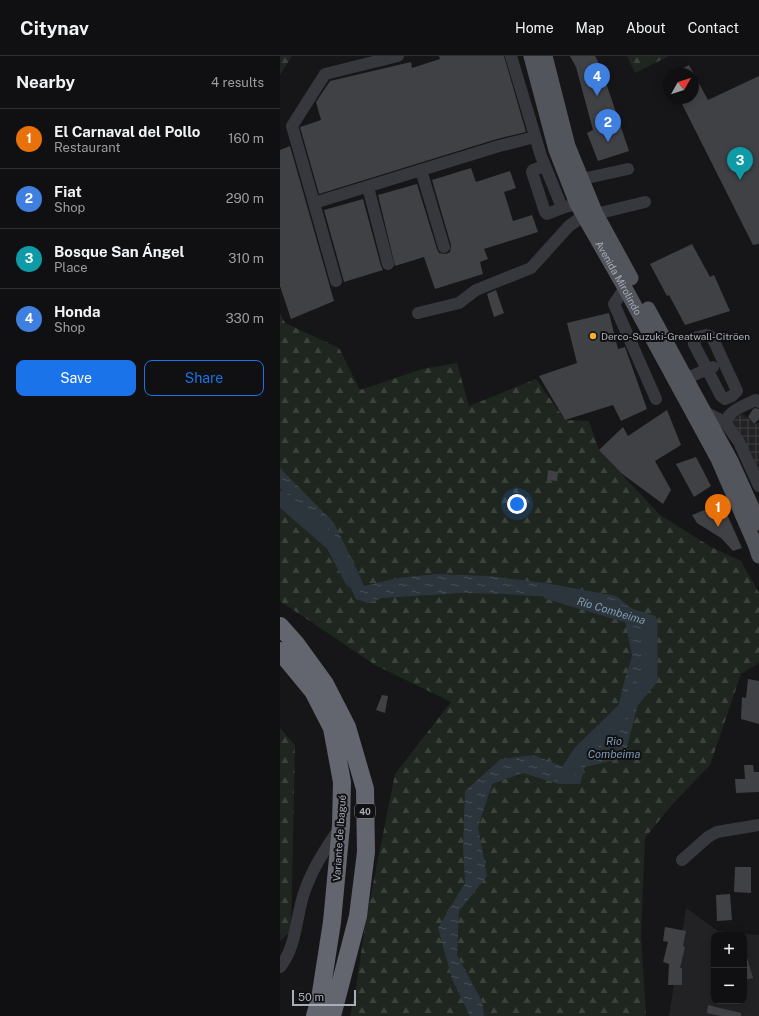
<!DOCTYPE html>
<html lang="en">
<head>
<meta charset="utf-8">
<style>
  :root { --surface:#101012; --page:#1e1e20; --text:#f1f3f6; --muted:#9c9d9f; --line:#303032; --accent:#1a73e8 }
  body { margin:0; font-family:"Public Sans",sans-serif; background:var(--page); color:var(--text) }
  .controls { position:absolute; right:12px; bottom:12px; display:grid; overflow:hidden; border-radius:8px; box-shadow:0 2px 10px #0003 }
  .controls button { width:36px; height:36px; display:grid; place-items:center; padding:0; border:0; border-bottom:1px solid var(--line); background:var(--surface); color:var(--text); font:20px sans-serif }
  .compass { position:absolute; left:383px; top:12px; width:36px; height:36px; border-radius:50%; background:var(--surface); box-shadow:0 2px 10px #0003; rotate:51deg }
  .scale { position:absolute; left:12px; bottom:10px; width:64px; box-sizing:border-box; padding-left:4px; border:2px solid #a8adb8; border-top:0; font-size:11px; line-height:14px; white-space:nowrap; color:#a8adb8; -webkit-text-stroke:3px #111113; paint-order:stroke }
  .you { position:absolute; left:237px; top:448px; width:14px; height:14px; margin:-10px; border:3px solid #fff; border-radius:50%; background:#1a73e8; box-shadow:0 0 0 6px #1a73e833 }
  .badge { display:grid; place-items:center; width:26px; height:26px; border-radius:50%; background:var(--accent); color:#fff; font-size:13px; font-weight:700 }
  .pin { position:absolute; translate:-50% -33px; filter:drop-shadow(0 1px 2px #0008) }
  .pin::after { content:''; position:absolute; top:21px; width:14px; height:12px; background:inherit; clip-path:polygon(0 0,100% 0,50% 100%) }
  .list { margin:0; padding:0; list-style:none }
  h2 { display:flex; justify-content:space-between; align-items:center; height:52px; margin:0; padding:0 16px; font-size:17px }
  h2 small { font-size:13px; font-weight:400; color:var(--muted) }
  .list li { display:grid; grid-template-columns:26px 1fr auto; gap:12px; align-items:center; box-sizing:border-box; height:60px; padding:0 16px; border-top:1px solid var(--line) }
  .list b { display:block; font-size:15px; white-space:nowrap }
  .list p { margin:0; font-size:13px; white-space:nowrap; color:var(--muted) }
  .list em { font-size:13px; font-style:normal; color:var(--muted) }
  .actions { display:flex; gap:8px; padding:12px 16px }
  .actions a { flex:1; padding:9px 0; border:1px solid var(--accent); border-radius:8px; text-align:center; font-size:14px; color:var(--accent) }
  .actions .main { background:var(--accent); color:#fff }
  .map { position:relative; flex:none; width:479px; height:960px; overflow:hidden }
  header { display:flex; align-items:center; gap:24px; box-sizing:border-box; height:56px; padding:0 20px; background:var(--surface); border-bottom:1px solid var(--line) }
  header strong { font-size:19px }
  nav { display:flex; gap:22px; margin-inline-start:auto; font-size:14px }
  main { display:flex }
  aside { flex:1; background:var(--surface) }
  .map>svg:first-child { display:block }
</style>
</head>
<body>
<header>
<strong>Citynav</strong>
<nav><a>Home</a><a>Map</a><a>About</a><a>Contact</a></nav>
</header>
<main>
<aside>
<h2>Nearby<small>4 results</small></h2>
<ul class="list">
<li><span class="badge" style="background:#e8710a">1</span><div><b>El Carnaval del Pollo</b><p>Restaurant</p></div><em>160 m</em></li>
<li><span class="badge" style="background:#3f7fe0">2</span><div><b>Fiat</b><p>Shop</p></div><em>290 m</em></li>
<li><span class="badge" style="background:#0f9aa8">3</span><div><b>Bosque San Ángel</b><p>Place</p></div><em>310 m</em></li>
<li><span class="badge" style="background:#3f7fe0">4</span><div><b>Honda</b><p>Shop</p></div><em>330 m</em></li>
</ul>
<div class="actions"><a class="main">Save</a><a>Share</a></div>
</aside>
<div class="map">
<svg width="479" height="960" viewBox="0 0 479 960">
  <defs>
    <pattern id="industrial-grid" width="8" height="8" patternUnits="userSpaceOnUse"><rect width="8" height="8" fill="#222225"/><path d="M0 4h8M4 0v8" fill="none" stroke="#3f3f43"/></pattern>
    <pattern id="forest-firs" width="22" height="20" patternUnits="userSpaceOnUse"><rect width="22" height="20" fill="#1e261f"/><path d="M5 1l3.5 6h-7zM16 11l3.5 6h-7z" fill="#3c433d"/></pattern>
    <pattern id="water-ripples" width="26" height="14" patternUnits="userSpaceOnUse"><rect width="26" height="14" fill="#2c353c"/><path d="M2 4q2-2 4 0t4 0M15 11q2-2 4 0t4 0" fill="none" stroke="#485056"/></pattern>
  </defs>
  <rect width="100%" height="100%" fill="#161618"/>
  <path fill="#222225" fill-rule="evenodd" d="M406 852 438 875 479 879V960H389ZM434 879H464V945H434Z"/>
  <path fill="url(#industrial-grid)" d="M463 358 474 368 479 367V420L450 364Z"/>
  <path fill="url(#forest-firs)" d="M0 0H12L0 19Z
    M347 0H389L355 17Z
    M0 257 5 267 59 292 80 334 142 313 177 307 189 350 256 323 285 364 309 365 319 394 380 459 431 491 461 505 479 537V607L461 618 430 709 390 751 365 782 361 879 366 960H70L75 938 86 863 115 718 171 646 95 609 0 545Z
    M0 672 15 689 11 875 0 885Z"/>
  <path fill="url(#water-ripples)" d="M0 412 54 467 77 514 84 530 118 522 156 518 208 520 265 527 336 540 363 561 377 603 358 648 344 702 305 711 300 728H278L243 717 212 728 198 771 207 820 179 855 177 899 202 945 204 960H190L172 923 158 872 185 827 183 790 185 735 221 703 254 699 286 712 333 675 343 630 352 600 345 564 306 543 225 538 182 537 102 542 88 547 76 543 67 524 60 496 23 472 13 445 0 432Z"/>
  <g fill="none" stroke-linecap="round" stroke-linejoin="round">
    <g stroke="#2c353c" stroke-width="15">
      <path d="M0 442 53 488 72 524"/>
      <path id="s1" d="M269 536 370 566V623L346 652 301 696 285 720H283"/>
    </g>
  </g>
  <path fill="#404145" d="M159 0H224L246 76 217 83 39 138 20 71 41 64 36 46 50 25 131 6 132 12 160 3Z
    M290 0H315L320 9 349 95 318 105 307 77 313 74 296 11Z
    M409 9 428 44 479 20V188L473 189 399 42H413V18H393Z
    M10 90 54 245 11 263 0 230V94Z
    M191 112 196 126 230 115 236 132 224 136 233 165 252 159 258 176 204 193 208 203 200 206 203 218 155 233 144 201 115 210 98 139 137 128 157 193 159 197 166 198 170 196 171 189 152 124Z
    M83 143 101 210 103 214 64 226 44 154Z
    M412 188 430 221 434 219 450 255 405 269 389 239 387 240 370 208Z
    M216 234 224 257 214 261 207 238Z
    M329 257 338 293 345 291 367 353 341 365 333 349 285 364 259 320 297 307 287 267Z
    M475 352 479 353V363L474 368 468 361 473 353Z
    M387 354 401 389 375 405 391 434 383 448 341 417 319 394 343 371 348 380Z
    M416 401 431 430 414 441 396 408Z
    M268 414 278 416 277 425 267 424Z
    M442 447 462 492 453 495 441 482 417 467 412 459Z
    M468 623 479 625V668L461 663 462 641 466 642Z
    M102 639 108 640 105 657 96 654Z
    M464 709H473L474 716H479V736L456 737 455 723H465Z
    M455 811H471V837L454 836Z
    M450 838 452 864 437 865 436 839Z
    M385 871 406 875 403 890 405 891 400 912H402V929H388L389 908 383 906 388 886 383 885Z
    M464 898H466L473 922 464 924Z
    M428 949 461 957V960H441L427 957Z"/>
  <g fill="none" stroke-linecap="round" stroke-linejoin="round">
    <path stroke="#37383d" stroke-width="12" d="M231 0 261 100 281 149 285 151 297 148
      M265 110 253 114 252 116 265 156 267 158 285 151
      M141 114 164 191
      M302 123 348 113
      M88 131 108 208
      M34 147 12 70 45 18 118 0
      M316 158 365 146
      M56 225 34 147 219 90 255 81
      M345 232 334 248 376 343
      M138 257 179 247 196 234 251 212 289 170 303 160
      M426 279 430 280 433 283 457 335 452 340 445 343 441 340 414 288V284L417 281Z
      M407 322 433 311
      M425 356 445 366 459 386 479 430
      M445 366C450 354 465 349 476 344L479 346
      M402 804 428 781 437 776 479 769
      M0 911C17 891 16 858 25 834 33 812 46 791 60 772"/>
    <g stroke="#53555c" stroke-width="15">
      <path id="s2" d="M251 0 276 94 297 148 345 232 438 403 475 488 479 500"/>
      <path d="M265 0 288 90 316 158 351 222"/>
      <path d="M368 253 451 405 479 467"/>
    </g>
    <path stroke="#63666e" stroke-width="18" d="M0 570 16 588 45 628 67 671 85 733 86 796 78 860 52 960
      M0 595 33 635 52 672 62 726 61 770 52 866 40 943 35 960"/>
  </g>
  <circle fill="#f2b134" stroke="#111113" stroke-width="1.5" cx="313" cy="280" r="4"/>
  <g text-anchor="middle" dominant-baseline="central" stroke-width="4" stroke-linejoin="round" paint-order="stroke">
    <rect fill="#111113" stroke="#7b7e86" stroke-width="1" x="75" y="748" width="20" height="14" rx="3"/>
    <g font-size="9" font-weight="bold" fill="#a8adb8">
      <text x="85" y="755">40</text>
    </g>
    <g font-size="10" fill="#a8adb8" stroke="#111113">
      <text stroke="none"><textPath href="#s2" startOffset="240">Avenida Mirolindo</textPath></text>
      <text transform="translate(59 782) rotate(-86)">Variante de Ibagué</text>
    </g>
    <g font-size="10" fill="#a8adb8" stroke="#111113" text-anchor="start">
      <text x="321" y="280">Derco-Suzuki-Greatwall-Citröen</text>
    </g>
    <g font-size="11" font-style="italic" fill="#7f9bb3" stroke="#111113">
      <text stroke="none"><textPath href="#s1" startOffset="65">Río Combeima</textPath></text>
      <text x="334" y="685">Rio<tspan x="334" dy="13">Combeima</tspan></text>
    </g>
  </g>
</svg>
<div class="controls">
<button>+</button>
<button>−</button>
</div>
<svg class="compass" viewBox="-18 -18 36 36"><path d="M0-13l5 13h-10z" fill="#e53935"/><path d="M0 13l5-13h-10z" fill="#9c9d9f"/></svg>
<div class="scale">50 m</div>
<div class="you"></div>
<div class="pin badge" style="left:438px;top:471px;background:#e8710a">1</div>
<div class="pin badge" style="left:328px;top:86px;background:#3f7fe0">2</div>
<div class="pin badge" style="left:460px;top:124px;background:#0f9aa8">3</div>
<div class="pin badge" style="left:317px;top:40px;background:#3f7fe0">4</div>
</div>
</main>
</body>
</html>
